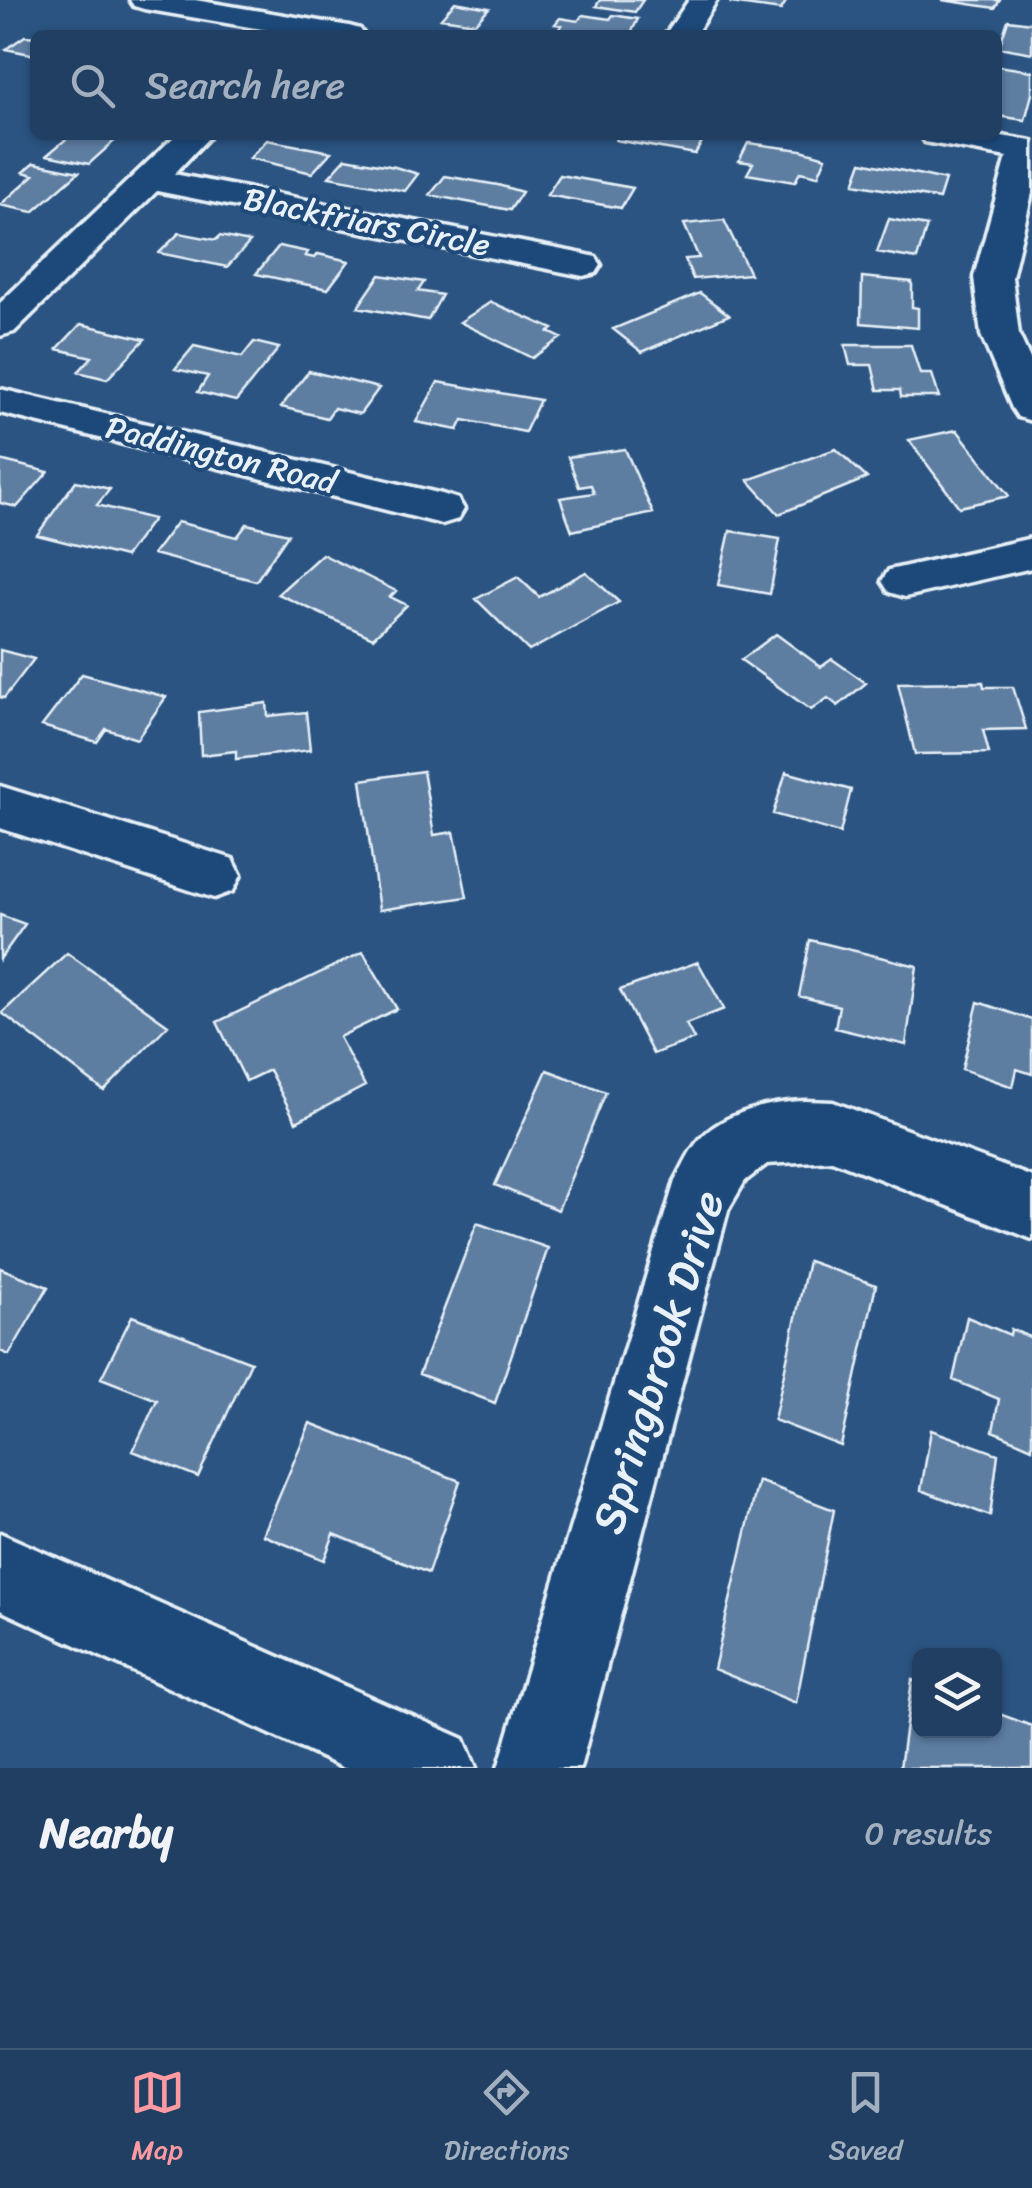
<!DOCTYPE html>
<html lang="en">
<head>
<meta charset="utf-8">
<style>
  :root { --surface:#203f62; --page:#284668; --text:#f1f3f6; --muted:#a2afbe; --line:#3d5877; --accent:#ff9aa2 }
  body { margin:0; font-family:Sriracha,sans-serif; background:var(--page); color:var(--text) }
  .controls { position:absolute; right:30px; bottom:30px; display:grid; overflow:hidden; border-radius:15px; box-shadow:0 2px 8px #0004 }
  .controls button { width:90px; height:90px; display:grid; place-items:center; padding:0; border:0; border-bottom:2px solid var(--line); background:var(--surface); color:var(--text); font:50px sans-serif }
  .list { margin:0; padding:0; list-style:none }
  h2 { display:flex; justify-content:space-between; align-items:center; height:130px; margin:0; padding:0 40px; font-size:42px }
  h2 small { font-size:32px; font-weight:400; color:var(--muted) }
  .icon { flex:none; width:55px; height:55px; fill:none; stroke:currentColor; stroke-width:2; stroke-linecap:round; stroke-linejoin:round }
  .map { position:relative; flex:none; width:1032px; height:1768px; overflow:hidden }
  .search { position:absolute; background:var(--surface); box-shadow:0 2px 8px #0004; left:30px; right:30px; top:30px; height:110px; display:flex; align-items:center; gap:25px; box-sizing:border-box; padding:0 35px; border-radius:15px; color:var(--muted); font-size:38px }
  .sheet { height:280px; background:var(--surface) }
  nav { display:flex; justify-content:space-around; align-items:center; box-sizing:border-box; height:140px; border-top:2px solid var(--line); background:var(--surface); font-size:28px; color:var(--muted) }
  nav a { display:grid; justify-items:center; gap:5px }
  nav .on { color:var(--accent) }
  .map>svg:first-child { display:block }
</style>
</head>
<body>
<div class="map">
<svg width="1032" height="1768" viewBox="0 0 1032 1768">
  <rect width="100%" height="100%" fill="#2b5482"/>
  <filter id="ink" filterUnits="userSpaceOnUse"><feTurbulence type="fractalNoise" baseFrequency=".01" numOctaves="2"/><feDisplacementMap in="SourceGraphic" scale="20" xChannelSelector="R" yChannelSelector="G"/><feConvolveMatrix kernelMatrix="1 2 1 2 8 2 1 2 1" color-interpolation-filters="sRGB"/></filter>
  <g filter="url(#ink)">
    <path fill="#5d7da1" stroke="#e8f1f8" stroke-width="2.5" d="M600 0H643L635 12 596 6Z
      M733 0H787L781 10 731 3Z
      M942 0H1000L995 8Z
      M455 2 489 8 475 23 441 18Z
      M583 15 610 19 613 15 638 19 630 35H566L570 31 559 29 562 25 555 24 560 18 578 21Z
      M1008 20 1032 23V53L999 47Z
      M25 36 35 37V55L6 49Z
      M997 66 1032 71V94L1025 120 997 116Z
      M71 135H121L89 164 47 155Z
      M619 135H706L695 154 616 140Z
      M267 140 331 152 312 173 250 158Z
      M748 143 801 150 826 157 818 176 800 172 795 182 747 174 753 163 739 161Z
      M346 158 395 167 418 174 405 191 329 177Z
      M862 162 945 180 939 199 854 184Z
      M34 163 79 172 33 212 0 205 34 175 23 172Z
      M560 175 633 188 621 208 547 195Z
      M445 176 498 185 522 192 510 210 430 195Z
      M889 219 927 226 917 259 877 252Z
      M724 220 750 274 693 279 685 259 699 258 684 224Z
      M179 233 216 240 220 236 250 242 227 267 159 253Z
      M279 246 308 252 305 256 315 258 318 254 349 261 328 289 256 274Z
      M380 275 424 282 418 291 442 295 428 320 358 307Z
      M862 277 912 282V307L918 308V328L861 323Z
      M700 293 729 315 642 352 613 329Z
      M491 302 553 329 549 332 561 338 532 358 460 322Z
      M81 324 145 339 107 379 78 372 92 357 57 349Z
      M254 342 279 348 236 401 198 392 208 376 175 369 194 346 242 357Z
      M845 345H911L920 374H932L939 397H901L900 390H878L872 365H850Z
      M309 371 379 388 360 414 334 408 327 418 281 407Z
      M438 382 540 400 525 432 463 420 458 430 416 422Z
      M957 430 1009 496 959 507 909 440Z
      M625 449 653 513 572 531 560 498 594 493 591 485 579 487 568 457Z
      M836 449 867 478 779 514 748 480Z
      M0 460 48 472 17 507 0 503Z
      M76 481 110 489 97 505 153 519 125 557 37 535Z
      M177 522 237 537 247 524 288 534 256 581 153 554Z
      M730 531 780 539 770 594 718 585Z
      M322 554 396 591 390 597 407 605 373 638 278 594Z
      M586 572 619 602 529 651 476 599 518 577 539 597Z
      M776 634 821 667 832 659 866 683 838 706 828 698 811 710 741 660Z
      M0 650 34 659 4 698 0 697Z
      M82 674 166 697 137 739 106 729 97 742 42 726Z
      M983 682 984 687H1013L1026 729 983 730 989 753 915 754 898 683Z
      M267 703 268 716 306 712 310 750 236 759V751L201 755 199 712Z
      M423 771 434 835 454 832 467 897 379 910 361 780Z
      M786 772 851 790 840 833 773 814Z
      M0 915 25 924 0 959Z
      M810 940 917 966 906 1045 835 1028 839 1006 799 996Z
      M363 952 397 1009 339 1037 365 1086 296 1122 269 1070 246 1081 217 1022Z
      M67 953 168 1025 104 1091 2 1013Z
      M698 962 724 1009 686 1024 694 1039 653 1054 620 990Z
      M978 1002 1032 1020V1074L1017 1069 1013 1087 962 1069Z
      M547 1070 606 1092 558 1210 495 1185Z
      M477 1223 548 1248 495 1403 419 1374Z
      M808 1261 876 1285 841 1446 774 1420Z
      M0 1268 48 1287 9 1355 0 1351Z
      M132 1316 251 1362 198 1477 133 1451 157 1400 101 1378Z
      M967 1317 1010 1335 1011 1329 1032 1338V1448L993 1431 999 1399 953 1380Z
      M310 1423 460 1481 428 1573 334 1534 324 1560 263 1535Z
      M931 1430 998 1454 990 1516 921 1490Z
      M758 1481 834 1510 796 1703 714 1669Z
      M912 1680 920 1683V1730H994V1712L1032 1726V1768H900Z"/>
    <g fill="none" stroke-linecap="round" stroke-linejoin="round">
      <g stroke="#e8f1f8" stroke-width="7">
        <path id="minor" d="M130 0H195L349 26 360 29 364 35H297L144 9 134 6Z
          M689 0H717L695 35H665Z
          M176 135H211L174 174 583 254 596 257 601 265 596 273 583 276 157 191 14 332 0 336V303Z
          M921 135H996L1032 141V193L1012 277 1019 335 1032 363V421L1018 417 1012 408 981 335 974 277 1007 157 925 142Z
          M0 389 442 494 458 499 464 509 458 519 442 524 0 413Z
          M1032 538V568L905 597 889 592 882 581 889 570Z
          M0 786 233 859 241 875 233 891 214 898 0 828Z
          M805 1101 833 1102 1032 1177V1239L832 1160 767 1164 745 1181 728 1210 580 1768H498L675 1181C683 1167 689 1151 700 1139 724 1112 772 1102 805 1101Z
          M0 1533 464 1739 476 1768H344L0 1610Z"/>
      </g>
      <use href="#minor" fill="#1f4a7a" fill-rule="evenodd"/>
    </g>
  </g>
  <g text-anchor="middle" dominant-baseline="central" stroke-width="8" stroke-linejoin="round" paint-order="stroke">
    <g font-size="32" fill="#e8f1f8" stroke="#1f4a7a">
      <text transform="translate(367 222) rotate(11)">Blackfriars Circle</text>
      <text transform="translate(221 455) rotate(14)">Paddington Road</text>
    </g>
    <g font-size="45" fill="#e8f1f8" stroke="#1f4a7a">
      <text transform="translate(658 1362) rotate(-73)">Springbrook Drive</text>
    </g>
  </g>
</svg>
<div class="controls">
<button><svg class="icon" aria-label="layers" viewBox="0 0 24 24"><path d="M12 4l9 5-9 5-9-5zM3 14l9 5 9-5"/></svg></button>
</div>
<div class="search"><svg class="icon" aria-label="search" viewBox="0 0 24 24"><circle cx="10" cy="10" r="6"/><path d="M15 15l6 6"/></svg>Search here</div>
</div>
<section class="sheet">
<h2>Nearby<small>0 results</small></h2>
<ul class="list">
</ul>
</section>
<nav>
<a class="on"><svg class="icon" aria-label="map" viewBox="0 0 24 24"><path d="M3 6l6-2 6 2 6-2v14l-6 2-6-2-6 2zM9 4v14M15 6v14"/></svg>Map</a>
<a><svg class="icon" aria-label="directions" viewBox="0 0 24 24"><path d="M12 3l9 9-9 9-9-9zM9 14v-3h6M13 9l2 2-2 2"/></svg>Directions</a>
<a><svg class="icon" aria-label="saved" viewBox="0 0 24 24"><path d="M7 4h10v16l-5-4-5 4z"/></svg>Saved</a>
</nav>
</body>
</html>
